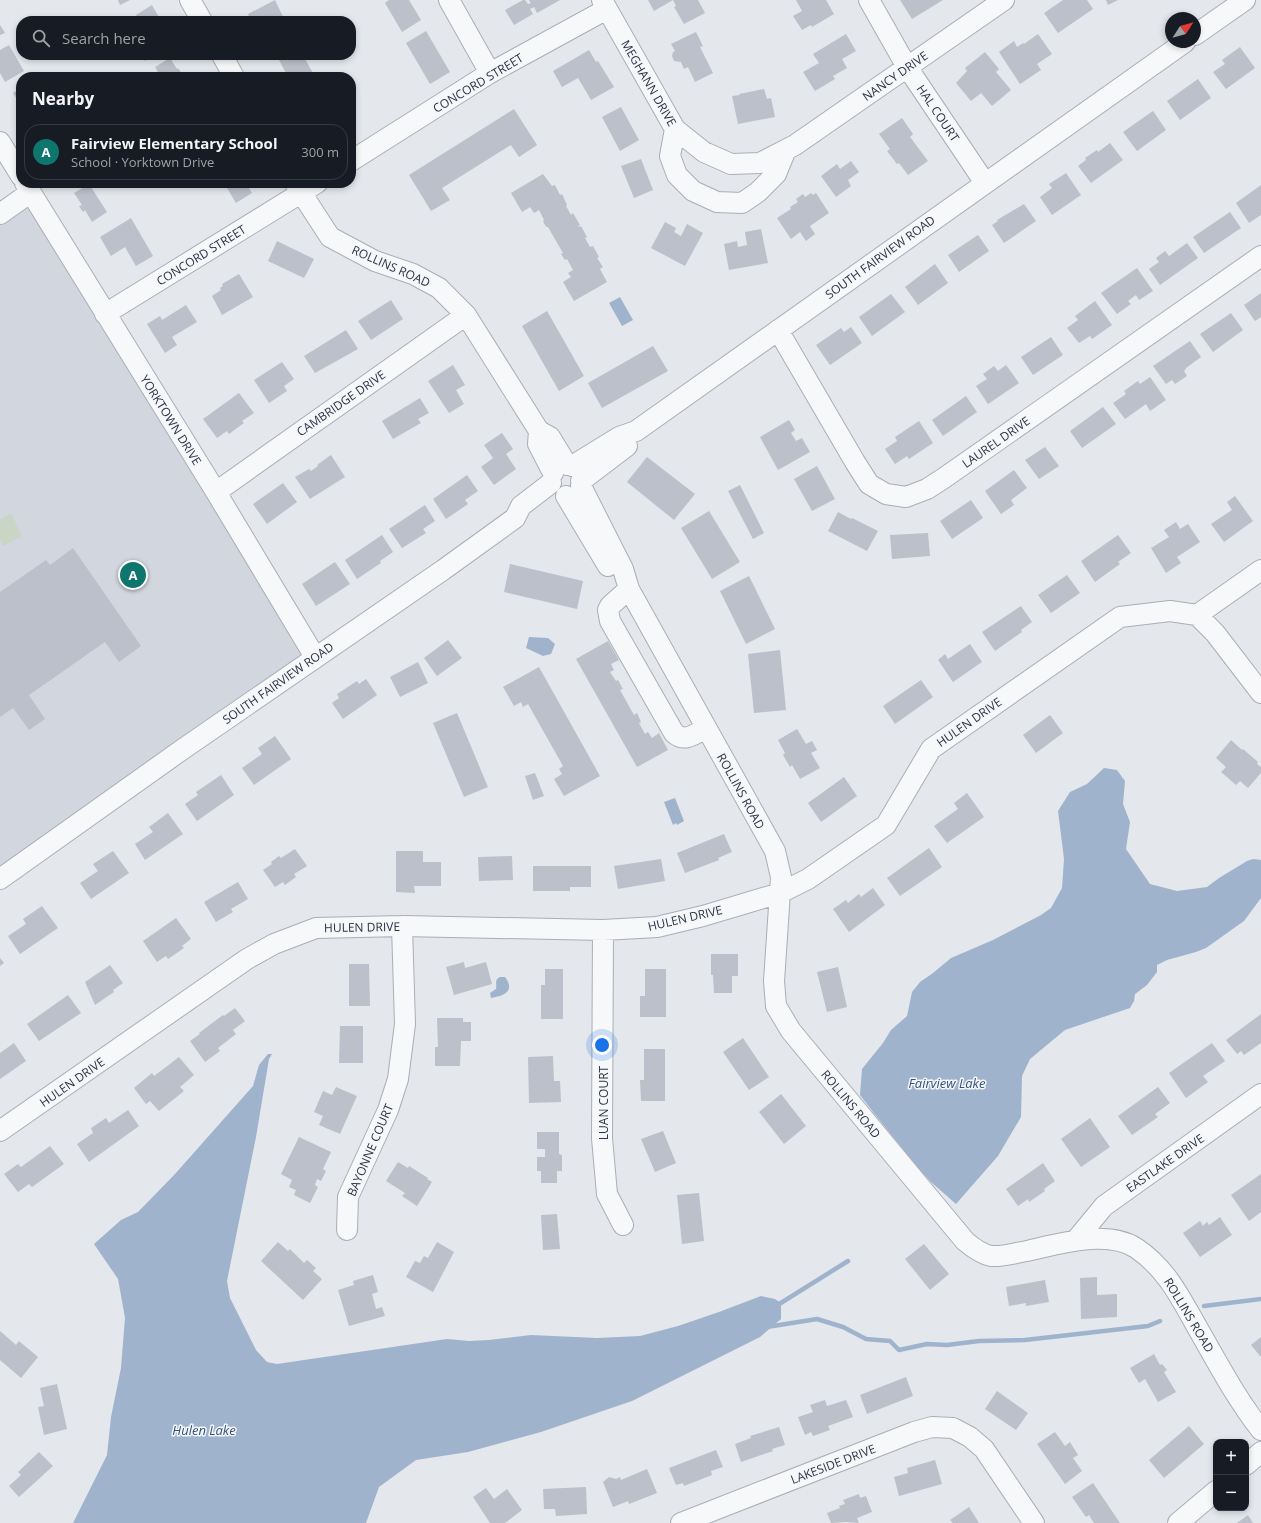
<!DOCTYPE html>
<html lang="en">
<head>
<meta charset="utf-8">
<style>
  :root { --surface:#171b24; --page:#20242c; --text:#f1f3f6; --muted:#9ea1a6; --line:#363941; --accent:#0f766e }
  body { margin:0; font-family:"Open Sans",sans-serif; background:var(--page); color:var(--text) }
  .controls { position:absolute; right:12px; bottom:12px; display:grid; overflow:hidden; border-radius:8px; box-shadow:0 2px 6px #0003 }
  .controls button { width:36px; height:36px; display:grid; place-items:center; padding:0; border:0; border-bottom:1px solid var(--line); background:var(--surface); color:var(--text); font:20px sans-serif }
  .compass { position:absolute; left:1165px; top:12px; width:36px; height:36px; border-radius:50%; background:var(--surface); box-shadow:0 2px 6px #0003; rotate:54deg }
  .you { position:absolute; left:602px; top:1045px; width:14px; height:14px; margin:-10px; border:3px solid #fff; border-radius:50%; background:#1a73e8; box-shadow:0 0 0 6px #1a73e833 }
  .badge { display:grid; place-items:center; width:26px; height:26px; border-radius:50%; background:var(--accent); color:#fff; font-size:13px; font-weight:700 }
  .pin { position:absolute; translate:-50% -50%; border:2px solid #fff; box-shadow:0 1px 4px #0006 }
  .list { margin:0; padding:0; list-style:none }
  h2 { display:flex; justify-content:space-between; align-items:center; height:52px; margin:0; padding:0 16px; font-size:17px }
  h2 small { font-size:13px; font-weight:400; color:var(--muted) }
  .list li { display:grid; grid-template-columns:26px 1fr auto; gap:12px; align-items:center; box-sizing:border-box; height:56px; margin:0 8px 8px; padding:0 8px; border:1px solid var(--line); border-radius:16px }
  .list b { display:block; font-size:15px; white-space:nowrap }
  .list p { margin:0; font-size:13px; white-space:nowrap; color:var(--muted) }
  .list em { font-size:13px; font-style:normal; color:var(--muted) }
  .icon { flex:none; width:22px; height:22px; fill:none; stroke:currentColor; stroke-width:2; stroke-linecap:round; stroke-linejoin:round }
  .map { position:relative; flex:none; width:1261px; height:1523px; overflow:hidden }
  .search { position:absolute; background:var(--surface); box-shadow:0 2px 6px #0003; left:16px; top:16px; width:340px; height:44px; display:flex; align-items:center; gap:10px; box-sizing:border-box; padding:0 14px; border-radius:16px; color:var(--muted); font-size:15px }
  .panel { position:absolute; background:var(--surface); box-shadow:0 2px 6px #0003; left:16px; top:72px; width:340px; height:116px; border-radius:16px }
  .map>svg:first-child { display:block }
</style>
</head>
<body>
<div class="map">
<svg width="1261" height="1523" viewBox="0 0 1261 1523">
  <rect width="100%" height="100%" fill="#e4e7ec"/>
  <path fill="#d2d6de" d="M31 192 315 657 0 879V214Z"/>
  <path fill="#c9d6c5" d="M11 513 22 536 3 546 0 539V519Z"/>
  <path fill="#9fb4cc" d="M620 297 633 320 622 326 609 303Z
    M529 637 548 638 555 644 551 654 543 656 526 648Z
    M1104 768 1117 770 1125 781 1123 804 1130 822 1126 849 1150 884 1177 891 1207 887 1219 878 1247 861 1253 859 1261 860V898L1244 921 1206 948 1196 952 1167 960 1157 965V972L1147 985 1135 994 1134 1001 1130 1008 1065 1030 1030 1059 1022 1076 1021 1117 998 1156 956 1204 931 1182 919 1169 873 1112 860 1095 862 1069 883 1043 891 1030 907 1016 912 992 920 982 933 973 951 958 993 940 1041 915 1051 908 1062 888 1064 859 1058 811 1070 792 1087 784Z
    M675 798 684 821 677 825 676 823 673 825 664 802Z
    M500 977H505C516 992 503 996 491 998L490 993 496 989C497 983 494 980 500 977Z
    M268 1054H272L269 1059 256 1137 227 1281 230 1298 256 1350 267 1362 277 1364 447 1339 469 1341 489 1340 531 1335 597 1338 640 1336 678 1326 719 1312 761 1296 775 1299 781 1303V1319L760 1337 632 1401 541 1432 468 1452 416 1460 379 1487 366 1523H73L107 1455 111 1417 121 1368 125 1318 118 1279 94 1244 121 1220 138 1212 175 1174 253 1086 259 1065Z"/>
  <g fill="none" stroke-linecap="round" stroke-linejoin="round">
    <path stroke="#9fb4cc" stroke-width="4.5" d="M776 1306 848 1261
      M1204 1306 1261 1299
      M767 1327 817 1319 843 1327 866 1339 890 1341 899 1350 927 1344 947 1345 979 1341 1025 1340 1148 1326 1160 1321"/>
  </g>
  <path fill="#bbc0ca" d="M118 0H130L120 5Z
    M275 0 285 21H251L248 14Z
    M389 0H409L421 20 402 32 385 3Z
    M523 0H525L528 4 531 3 529 0H560L537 13 534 7 530 9 533 14 514 25 505 10Z
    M648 0H698L705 13 684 24 674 7 676 6 673 0 654 11Z
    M796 0H826L834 14 812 27 811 25 802 30 793 16 802 11Z
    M900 0H943L912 19Z
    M1063 0H1087L1093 9 1058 33 1044 13Z
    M1106 0H1118L1108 5Z
    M152 5 161 21H140L136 15Z
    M0 25 5 33 0 35Z
    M426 31 450 72 430 84 406 43Z
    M696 32 703 46 700 47 713 73 695 82 688 67 684 69 681 62 674 61 672 56 673 52 675 51 671 44Z
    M846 34 856 51 842 59 847 68 833 76 835 79 815 91 803 72 819 63 813 54Z
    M1038 34 1052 54 1037 64 1041 70 1020 84 999 52 1014 41 1017 47 1023 43 1024 44Z
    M9 45 24 71 5 82 0 73V50Z
    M1240 47 1255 68 1226 89 1213 72 1225 64 1222 60Z
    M589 50 596 62 598 61 614 87 591 100 578 78 562 87 553 71Z
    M985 52 999 69 996 72 1011 90 992 106 981 93 971 101 956 83 967 71 965 68Z
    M142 55H155L145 61Z
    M289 55H303L315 77H288L279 60Z
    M170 58 177 69 178 68 184 77H161L155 67Z
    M1198 79 1211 98 1180 120 1167 101Z
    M21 88V109L16 100 17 99 13 93Z
    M764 89 767 99 771 98 775 117 738 124 732 96 740 95 739 94Z
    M621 107 639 140 620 151 602 117Z
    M514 109 537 145 519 157 511 145 442 188 450 200 431 211 409 175Z
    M1153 111 1166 130 1137 151 1123 132Z
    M902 118 913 134 910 137 928 161 908 175 899 163 897 164 887 151 890 149 879 134Z
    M1110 143 1123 160 1091 183 1078 166 1086 160 1085 158 1097 150 1098 152Z
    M641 159 653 190 634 198 621 166Z
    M851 161 859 172 848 180 851 186 836 197 821 176 837 164 840 169Z
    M1066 173 1081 195 1052 215 1040 197 1052 188 1049 184Z
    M543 174 552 186 555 185 560 195 562 194 567 205 566 206 571 215 573 213 580 225 578 226 579 227 581 226 587 237 585 238 590 247 593 246 599 257 597 258 603 267 600 269 607 282 574 301 563 282 571 277 568 273 573 270 567 259 565 260 561 254 563 253 548 227H546L543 221 544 220 539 210 534 213 530 207 522 212 511 193Z
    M224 183H246L252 193 236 203Z
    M89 184 107 212 92 222 85 210 83 212 79 206 82 205 74 193Z
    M1261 185V215L1249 223 1236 203Z
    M811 193 813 195 816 193 829 213 810 226 815 234 806 241 800 232 791 239 777 218 791 209 790 207 798 202 796 199 803 194 805 197Z
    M1024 204 1036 221 1004 243 992 225 998 221 997 220Z
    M1230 212 1241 228 1204 253 1193 237Z
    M131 218 153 256 136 266 125 247 111 256 100 237Z
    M665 222 676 228 674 232 681 236 687 224 703 233 685 266 651 248Z
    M761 229 768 263 729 270 724 244 737 241 738 247 747 245 745 232Z
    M978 235 989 251 959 272 948 255Z
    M277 241 314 259 304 278 268 261Z
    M1187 243 1198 258 1160 285 1149 269 1159 262 1156 258 1165 251 1169 256Z
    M935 264 948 283 918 305 905 287Z
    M1137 268 1153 291 1139 300 1136 295 1128 301 1131 304 1117 314 1101 293Z
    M239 274 253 297 222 315 212 296 221 290 220 288 223 286 222 284Z
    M1261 293V317L1255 321 1244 305Z
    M891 294 905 312 872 336 859 317Z
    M391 300 403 319 371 340 358 321Z
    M1095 301 1112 325 1092 339 1090 336 1079 343 1067 328 1078 320 1075 316Z
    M186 305 197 322 172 337 177 345 165 353 147 324 160 316 162 320Z
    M547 311 584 376 559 391 522 326Z
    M1231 313 1243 330 1213 352 1200 334Z
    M851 327 862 343 830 365 816 345 841 328 844 332Z
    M346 330 358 349 315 373 304 356Z
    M1051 337 1063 355 1033 375 1021 357Z
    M1190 341 1201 357 1186 368V369L1184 371 1187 376 1175 384 1172 380 1166 384 1153 366Z
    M653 346 668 371 602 408 588 383Z
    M282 362 294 379 284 386 287 391 269 403 254 380Z
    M453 365 465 385 456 390 464 404 449 413 428 381Z
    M1006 365 1019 383 988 404 976 386 987 379 983 374 994 366 998 371Z
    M1150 377 1166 400 1150 411 1146 404 1125 419 1113 403 1126 394 1124 391 1138 381 1140 384Z
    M239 393 254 413 242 421 244 423 229 434 227 431 217 438 203 419Z
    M966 396 977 412 943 436 932 420Z
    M420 398 429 413 418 419 421 423 393 439 382 421Z
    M1103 407 1116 424 1082 448 1070 431Z
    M789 420 795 430 791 433 796 441 802 438 810 452 778 470 760 437Z
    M919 421 933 443 909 459 907 456 895 464 885 449 897 441 895 437Z
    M502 433 513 449 506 454 516 469 494 485 481 467 493 458 484 445Z
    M1045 447 1059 466 1039 479 1025 460Z
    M331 455 345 477 310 499 295 477 309 469 311 471 318 466 317 465Z
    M647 457 695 494 674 520 627 482Z
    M817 466 835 499 812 511 794 479Z
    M1014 470 1027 488 1011 500 1014 505 1001 514 985 491Z
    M467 475 478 491 465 500 468 504 446 519 433 499Z
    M283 483 297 502 267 524 253 504Z
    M740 485 764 533 753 539 728 491Z
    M1235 496 1253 521 1224 542 1211 524 1232 510 1227 502Z
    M971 500 983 518 952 539 940 521Z
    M425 505 435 521 423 529 426 533 402 548 389 529Z
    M709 511 740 562 712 579 681 528Z
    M838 512 851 519 852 518 878 531 867 551 828 531Z
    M1176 522 1180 529 1188 524 1200 542 1177 557 1181 563 1166 573 1151 548 1169 537 1164 530Z
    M928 533 930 556 892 559 890 535Z
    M382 535 393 552 380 561 381 563 357 579 345 560Z
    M1118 535 1131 553 1118 562 1120 564 1095 582 1081 561Z
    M73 548 141 646 119 662 105 642 29 695 45 719 29 730 13 708 0 717V592L46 560 50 565Z
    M335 562 350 584 316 606 302 584Z
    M510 564 583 581 577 609 504 592Z
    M1067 575 1080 593 1051 613 1038 595Z
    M749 576 775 629 746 644 720 591Z
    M1021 606 1032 622 1021 630 1022 632 995 651 982 632Z
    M448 640 462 658 437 676 424 658Z
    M608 641 619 660 611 664 614 670 610 672 616 681 618 680 623 689 620 690 634 715 637 713 641 722 639 723 645 734 648 732 652 738 659 733 668 750 637 767 576 659Z
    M970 644 982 662 953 682 938 660 945 654 948 659Z
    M780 650 786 710 754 713 748 654Z
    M418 662 428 683 400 697 390 677Z
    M539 667 600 776 564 796 554 779 562 774 559 769 563 766 528 704 523 707 521 702 514 706 503 687Z
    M366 679 377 695 343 719 332 703 339 698 337 694 357 681 359 684Z
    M921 680 933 697 895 724 883 706Z
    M457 713 488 787 464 797 433 723Z
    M1050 715 1063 733 1036 753 1023 735Z
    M797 729 806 744 812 741 817 750 811 753 820 768 800 779 792 765 790 767 783 755 785 753 778 740Z
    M275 736 291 759 254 785 242 768 262 754 258 748Z
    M1231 740 1242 750 1243 749 1258 762 1257 764 1261 767V773L1248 788 1240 781 1236 785 1221 772 1226 767 1216 758Z
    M535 773 544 796 533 800 525 776Z
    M221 775 234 795 197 821 185 804 198 795 196 792Z
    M844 777 857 796 821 822 808 803Z
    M967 793 984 817 947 843 934 826 958 809 954 803Z
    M168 813 183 834 145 860 135 844 153 832 149 827Z
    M724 834 732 852 718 858 719 860 685 873 677 853Z
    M929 848 942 867 900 896 887 878Z
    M295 849 307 866 294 874 296 877 285 885 283 882 275 887 263 870 272 864 271 862 279 856 281 858Z
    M113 851 129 873 91 899 80 883 98 871 93 864Z
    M396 851H423V862H441V886H414L415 893 396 892Z
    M512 856 513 880 479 881 478 857Z
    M661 859 665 881 618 889 614 866Z
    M533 866H591V887H570V891H533Z
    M238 882 248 899 231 909 233 912 216 922 204 902Z
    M873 888 885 905 849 932 833 909 846 900 848 903 859 894 861 897Z
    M42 906 58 928 20 954 8 936 26 924 23 919Z
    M176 918 191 939 182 946 184 948 168 959 166 956 157 962 143 941Z
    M711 954H738V976H732V993H714L713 975H711Z
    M0 958 4 963 0 966Z
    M464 962 465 968 486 962 492 984 454 995 446 967Z
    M349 964H369L370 1006H349Z
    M110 965 123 983 113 990 114 992 95 1005 85 982Z
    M838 967 847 1007 827 1012 817 972Z
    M545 969H563V1019H541V985H545Z
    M645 969H666V1017H640V996H645Z
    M68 995 81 1013 39 1041 27 1024Z
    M235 1008 245 1021 233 1030 236 1034 218 1048 220 1051 205 1062 190 1041 200 1034 199 1033 223 1015 224 1016Z
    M1261 1014V1043L1244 1055 1241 1051 1237 1054 1226 1040Z
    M437 1018H463V1022H471V1041H461L460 1066H435V1047H438Z
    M340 1026H363V1063H339Z
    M743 1038 769 1077 749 1090 723 1052Z
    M14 1043 26 1061 0 1079V1053Z
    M1212 1043 1225 1061 1203 1076 1208 1082 1186 1098 1169 1073Z
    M644 1049H665V1101H641L640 1080H644Z
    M553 1056 554 1081H560L561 1102 529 1103 528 1057Z
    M179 1057 194 1075 180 1087 184 1091 159 1111 150 1101 146 1104 134 1088 152 1073 154 1076Z
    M336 1087 357 1096 340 1134 319 1125 323 1116 314 1112 323 1091 332 1095Z
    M1158 1087 1170 1103 1155 1114 1158 1117 1132 1135 1118 1116Z
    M781 1094 806 1126 784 1144 759 1112Z
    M128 1110 139 1126 89 1162 77 1144 93 1133 91 1128 106 1118 109 1123Z
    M1090 1118 1110 1147 1081 1167 1061 1139Z
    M663 1131 676 1163 655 1172 641 1139Z
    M537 1132H559V1154L562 1155V1171H557V1183H541V1171H537V1157H545V1149H537Z
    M299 1137 331 1152 323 1169 326 1171 321 1181 317 1179 315 1185 318 1187 310 1203 294 1195 296 1190 289 1187 292 1180 281 1174Z
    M50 1146 64 1164 32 1187 29 1184 18 1192 4 1174 18 1164 21 1167Z
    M398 1162 408 1168 409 1166 428 1178 427 1179 432 1182 417 1206 402 1196 405 1193 386 1181Z
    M1043 1163 1055 1181 1044 1189 1045 1191 1029 1202 1028 1199 1018 1206 1006 1189Z
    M1261 1174V1212L1249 1221 1231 1195Z
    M699 1193 704 1241 682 1244 677 1195Z
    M557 1214 560 1249 543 1250 541 1215Z
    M1220 1217 1232 1235 1200 1257 1183 1233 1200 1221 1203 1226 1207 1222 1209 1225Z
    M278 1242 288 1251 290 1249 304 1263 307 1260 316 1268 313 1271 322 1279 303 1300 261 1261Z
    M437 1242 454 1252 433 1292 406 1277 415 1261 420 1263 424 1256 428 1258Z
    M924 1244 949 1274 930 1290 905 1259Z
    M373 1275 378 1292 372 1294 376 1309 382 1307 385 1316 349 1326 338 1290 354 1285 353 1281Z
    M1097 1277V1295L1117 1294V1317L1081 1319 1080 1278Z
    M1045 1280 1049 1302 1026 1306V1303L1009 1306 1006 1287Z
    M0 1331 16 1345 19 1341 38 1357 21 1378 0 1360Z
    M1261 1337V1357L1251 1345Z
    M1154 1354 1160 1365 1162 1364 1167 1370 1164 1372 1176 1392 1158 1402 1145 1379 1139 1383 1130 1368Z
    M906 1377 913 1396 867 1414 860 1395Z
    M57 1384 67 1429 44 1435 38 1407 44 1406 40 1388Z
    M997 1391 1028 1413 1016 1430 985 1409Z
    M825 1400 827 1406 846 1400 853 1417 828 1426 830 1430 813 1436 811 1432 805 1435 798 1417 813 1412 810 1405Z
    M1189 1426 1204 1444 1164 1478 1149 1460Z
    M779 1427 785 1445 772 1449 773 1451 741 1462 735 1444 751 1438 750 1436Z
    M1055 1432 1065 1446 1070 1442 1078 1455 1073 1458 1082 1471 1065 1484 1037 1444Z
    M716 1450 723 1467 711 1471 712 1475 684 1486 683 1483 676 1485 669 1468Z
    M39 1452 53 1466 19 1497 9 1486 21 1475 18 1472Z
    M935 1460 942 1484 899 1496 894 1477 908 1473 907 1468Z
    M647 1469 657 1493 629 1504 628 1501 613 1507 603 1482 609 1477 616 1479 620 1477 621 1480Z
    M1093 1483 1120 1523H1094L1089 1515 1086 1517 1072 1497Z
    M586 1487 587 1514 556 1516 555 1509H544L543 1489Z
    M486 1488 494 1499 507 1489 522 1510 505 1523H490L473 1497Z
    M859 1494 860 1498 866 1496 872 1512 857 1518 859 1523 846 1522 831 1523 827 1513 840 1508 839 1506 845 1504 843 1500Z
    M969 1507 979 1523H953L950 1520Z
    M1248 1515 1253 1523H1237Z"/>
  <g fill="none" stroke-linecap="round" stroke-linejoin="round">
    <g stroke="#a9aeb7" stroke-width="22">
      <path id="minor" d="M190 0 202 21
        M449 0 490 73
        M602 0 675 129 704 152 731 164 760 163 795 145 1004 0
        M869 0 907 67 985 183
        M1195 35 1245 0
        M222 55 234 77
        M675 129 670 156 677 175 693 191 717 202 742 203 758 192 776 174 785 152
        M0 142 21 176
        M351 161 490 73 607 9
        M25 183 216 492 315 657
        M295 183 330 237 375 261 413 274 439 288 466 315 539 431 550 437 567 465
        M0 214 31 192
        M105 314 317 183
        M778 330 855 462 869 484 886 494 906 497 927 489 944 478 1261 256
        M539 431 538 444 553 473
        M572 466 619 437 636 431 1185 42
        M581 481 627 446
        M581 486 623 569 629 589 775 851 781 877 774 981 776 1006 791 1031 965 1241C972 1247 981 1254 991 1256 1003 1257 1015 1253 1027 1251 1059 1244 1107 1229 1136 1248 1166 1268 1180 1297 1197 1327 1217 1362 1236 1398 1261 1430
        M216 492 466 315
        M566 496 608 566
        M629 589 610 606 608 610 610 621 674 733C685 743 695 734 706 728
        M1197 615 1215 633 1261 693
        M0 879 183 749 443 570 515 518 521 506 551 483
        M603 930 602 1138 607 1194 623 1225
        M0 1131 247 959 274 944 316 928 402 926 603 930 657 927 703 916 780 893 808 879 886 825 931 749 1120 617 1170 611 1197 615 1261 570
        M347 1230 348 1197 388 1110 398 1079 405 1024 402 926
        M1076 1240 1104 1206 1261 1094
        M1246 1465 1261 1452
        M681 1523 914 1432 932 1427 953 1428 970 1437 984 1449 1034 1523
        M1178 1523 1216 1491"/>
    </g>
    <use href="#minor" stroke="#f7f8fa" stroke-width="20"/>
  </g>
  <g text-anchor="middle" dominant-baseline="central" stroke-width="3" stroke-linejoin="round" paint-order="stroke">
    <g font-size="12" fill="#2b3445" stroke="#f4f6f9">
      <text transform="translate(895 76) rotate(-35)">NANCY DRIVE</text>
      <text transform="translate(478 83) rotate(-31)">CONCORD STREET</text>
      <text transform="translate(649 83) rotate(60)">MEGHANN DRIVE</text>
      <text transform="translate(938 113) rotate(56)">HAL COURT</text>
      <text transform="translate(201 255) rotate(-32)">CONCORD STREET</text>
      <text transform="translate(880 257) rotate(-36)">SOUTH FAIRVIEW ROAD</text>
      <text transform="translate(391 266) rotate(24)">ROLLINS ROAD</text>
      <text transform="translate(341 403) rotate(-35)">CAMBRIDGE DRIVE</text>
      <text transform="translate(171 420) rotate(58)">YORKTOWN DRIVE</text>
      <text transform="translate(996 442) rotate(-35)">LAUREL DRIVE</text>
      <text transform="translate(278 683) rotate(-35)">SOUTH FAIRVIEW ROAD</text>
      <text transform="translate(969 722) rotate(-35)">HULEN DRIVE</text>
      <text transform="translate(741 791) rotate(61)">ROLLINS ROAD</text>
      <text transform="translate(685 918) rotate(-13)">HULEN DRIVE</text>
      <text transform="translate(362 927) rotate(-1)">HULEN DRIVE</text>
      <text transform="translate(72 1082) rotate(-35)">HULEN DRIVE</text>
      <text transform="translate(603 1103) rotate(-90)">LUAN COURT</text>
      <text transform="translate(851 1104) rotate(50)">ROLLINS ROAD</text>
      <text transform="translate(370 1150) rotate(-67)">BAYONNE COURT</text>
      <text transform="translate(1165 1163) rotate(-35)">EASTLAKE DRIVE</text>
      <text transform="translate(1189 1315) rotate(59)">ROLLINS ROAD</text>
      <text transform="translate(833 1464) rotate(-21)">LAKESIDE DRIVE</text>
    </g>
    <g font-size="13" font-style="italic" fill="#34527a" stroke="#f4f6f9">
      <text x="947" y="1083">Fairview Lake</text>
      <text x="204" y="1430">Hulen Lake</text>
    </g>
  </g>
</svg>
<div class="controls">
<button>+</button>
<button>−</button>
</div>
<svg class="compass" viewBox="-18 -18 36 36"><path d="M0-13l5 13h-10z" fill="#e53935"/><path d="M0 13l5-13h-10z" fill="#9ea1a6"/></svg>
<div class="you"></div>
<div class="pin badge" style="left:133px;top:575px">A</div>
<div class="search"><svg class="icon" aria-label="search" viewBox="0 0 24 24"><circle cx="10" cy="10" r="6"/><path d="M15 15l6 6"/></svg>Search here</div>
<section class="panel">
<h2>Nearby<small></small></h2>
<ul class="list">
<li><span class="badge">A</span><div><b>Fairview Elementary School</b><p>School · Yorktown Drive</p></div><em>300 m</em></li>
</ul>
</section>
</div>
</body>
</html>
